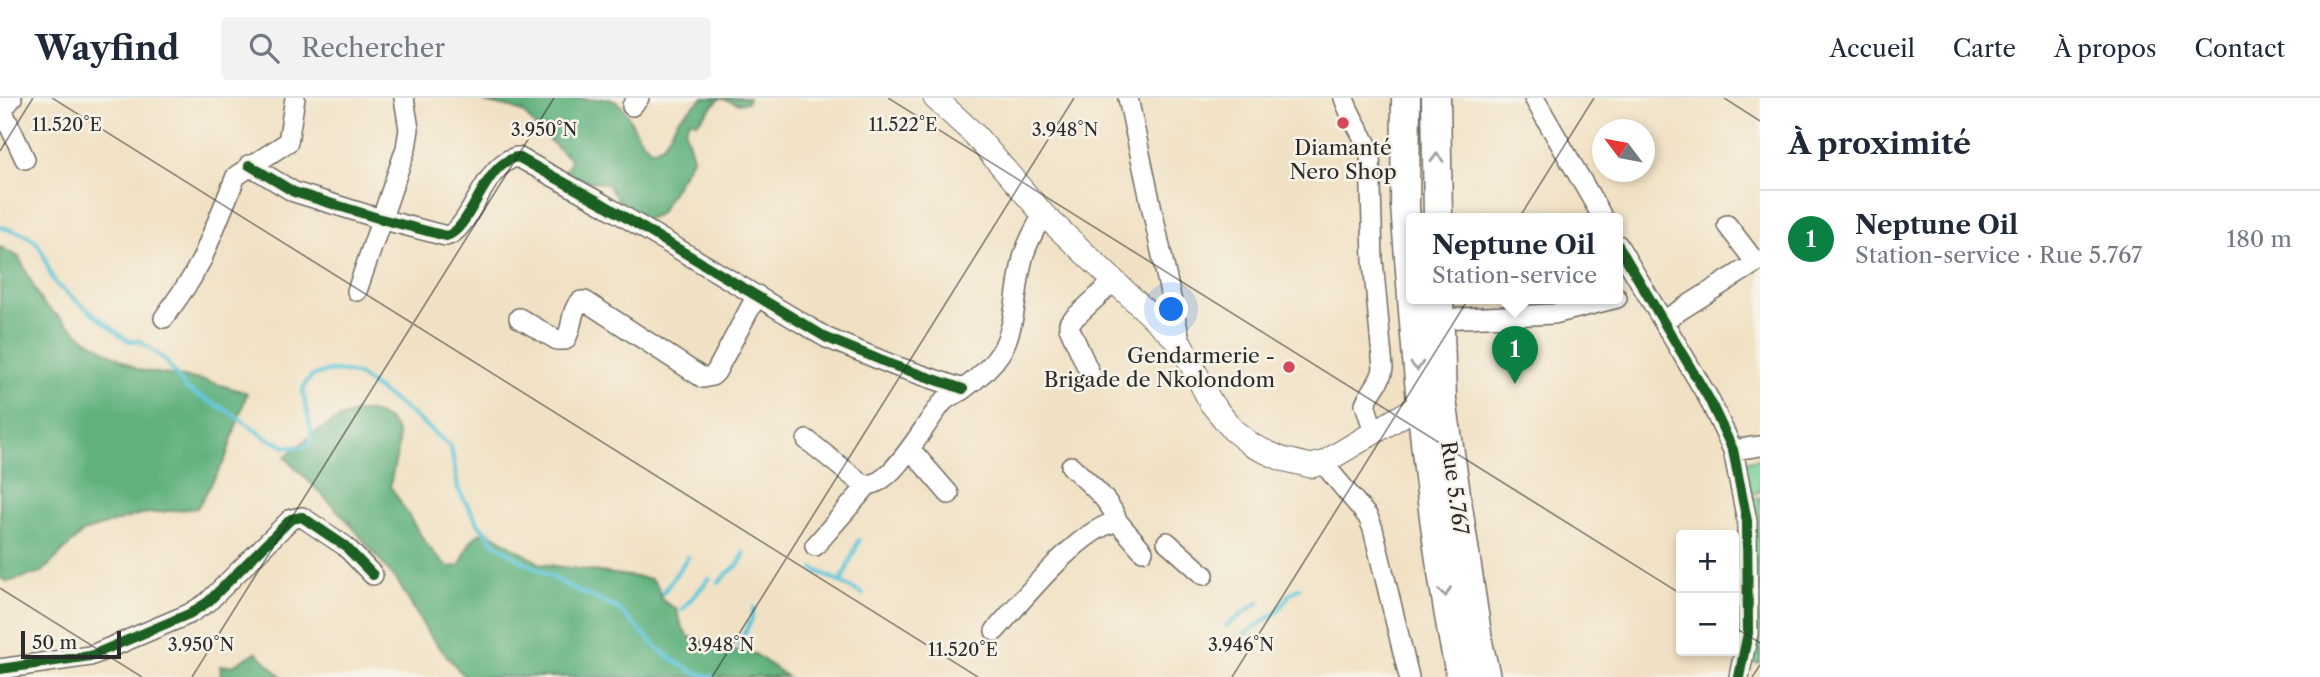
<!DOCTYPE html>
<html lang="fr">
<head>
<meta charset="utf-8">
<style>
  :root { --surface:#fff; --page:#f2f2f3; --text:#1f2937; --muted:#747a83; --line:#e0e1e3; --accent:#0b8043 }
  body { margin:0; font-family:"Libre Caslon Text",serif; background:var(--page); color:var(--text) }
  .controls { position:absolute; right:21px; bottom:21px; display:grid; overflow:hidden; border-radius:7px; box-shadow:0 4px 10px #0003 }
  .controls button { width:63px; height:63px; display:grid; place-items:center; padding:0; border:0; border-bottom:2px solid var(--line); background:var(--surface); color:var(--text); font:35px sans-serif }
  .compass { position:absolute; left:1592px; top:21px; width:63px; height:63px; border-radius:50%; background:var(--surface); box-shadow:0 4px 10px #0003; rotate:302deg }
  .scale { position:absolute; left:21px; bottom:18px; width:100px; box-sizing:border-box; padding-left:7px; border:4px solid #2b2b2b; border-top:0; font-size:19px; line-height:24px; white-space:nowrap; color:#2b2b2b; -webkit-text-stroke:5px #f7f3e8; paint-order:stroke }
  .you { position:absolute; left:1172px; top:212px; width:24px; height:24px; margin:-18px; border:5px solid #fff; border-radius:50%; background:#1a73e8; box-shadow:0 0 0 10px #1a73e833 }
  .badge { display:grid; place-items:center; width:46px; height:46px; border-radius:50%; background:var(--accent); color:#fff; font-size:23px; font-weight:700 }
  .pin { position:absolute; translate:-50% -58px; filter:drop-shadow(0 2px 4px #0008) }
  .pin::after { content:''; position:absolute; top:37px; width:24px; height:21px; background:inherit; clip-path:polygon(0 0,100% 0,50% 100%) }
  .popup { position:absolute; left:1406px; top:115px; width:217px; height:91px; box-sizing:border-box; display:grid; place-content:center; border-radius:7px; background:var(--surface); filter:drop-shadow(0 2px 5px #0005); font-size:23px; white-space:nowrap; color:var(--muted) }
  .popup b { font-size:26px; color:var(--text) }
  .popup::after { content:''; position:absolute; left:50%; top:100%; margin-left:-14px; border:14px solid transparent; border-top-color:var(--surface) }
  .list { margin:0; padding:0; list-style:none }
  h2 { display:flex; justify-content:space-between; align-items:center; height:91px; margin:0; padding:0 28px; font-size:30px }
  h2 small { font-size:23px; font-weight:400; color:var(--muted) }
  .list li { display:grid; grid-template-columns:46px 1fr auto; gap:21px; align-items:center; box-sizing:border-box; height:98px; padding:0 28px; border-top:2px solid var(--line) }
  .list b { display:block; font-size:26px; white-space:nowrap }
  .list p { margin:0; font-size:23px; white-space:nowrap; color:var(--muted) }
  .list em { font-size:23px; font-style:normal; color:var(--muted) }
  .icon { flex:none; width:38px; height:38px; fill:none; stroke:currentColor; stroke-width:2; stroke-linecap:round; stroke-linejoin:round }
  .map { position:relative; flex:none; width:1760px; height:579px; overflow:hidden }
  header { display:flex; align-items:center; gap:42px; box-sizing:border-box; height:98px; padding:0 35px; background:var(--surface); border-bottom:2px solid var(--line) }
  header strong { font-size:33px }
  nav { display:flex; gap:38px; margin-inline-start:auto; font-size:24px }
  .search { width:490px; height:63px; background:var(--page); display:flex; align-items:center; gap:18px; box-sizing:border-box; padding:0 24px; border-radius:7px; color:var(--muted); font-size:26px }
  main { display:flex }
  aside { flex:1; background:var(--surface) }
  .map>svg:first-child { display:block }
</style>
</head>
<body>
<header>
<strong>Wayfind</strong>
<div class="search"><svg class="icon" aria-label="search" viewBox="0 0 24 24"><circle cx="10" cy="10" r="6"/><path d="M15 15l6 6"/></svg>Rechercher</div>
<nav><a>Accueil</a><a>Carte</a><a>À propos</a><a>Contact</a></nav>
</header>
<main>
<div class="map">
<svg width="1760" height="579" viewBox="0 0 1760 579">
  <rect width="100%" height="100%" fill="#f7f3e8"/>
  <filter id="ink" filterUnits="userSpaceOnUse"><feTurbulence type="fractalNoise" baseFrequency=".0143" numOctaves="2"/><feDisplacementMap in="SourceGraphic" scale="14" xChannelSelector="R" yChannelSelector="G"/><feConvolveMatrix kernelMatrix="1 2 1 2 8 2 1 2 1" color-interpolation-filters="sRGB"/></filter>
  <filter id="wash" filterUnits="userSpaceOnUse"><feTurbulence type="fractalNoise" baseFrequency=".00686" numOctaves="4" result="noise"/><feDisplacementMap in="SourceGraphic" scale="28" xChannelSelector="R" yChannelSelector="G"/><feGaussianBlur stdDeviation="1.57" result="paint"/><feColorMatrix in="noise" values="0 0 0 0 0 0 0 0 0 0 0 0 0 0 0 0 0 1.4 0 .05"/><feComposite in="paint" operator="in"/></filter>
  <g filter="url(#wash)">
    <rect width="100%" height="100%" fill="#f1e1c4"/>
    <path fill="#76ce94" stroke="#507c60" stroke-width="2" d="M1760 361V394L1749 396 1744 363Z
      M1760 399V565H1752L1751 400Z"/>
    <path fill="#60b17e" stroke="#466e54" stroke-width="2" d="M480 0H577C591 4 602 0 610 1 628 7 630 26 640 40 643 45 648 48 652 52L663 47 679 20 703 0H749L747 4 739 6 720 0 697 25 692 22 689 23 685 32 693 59 659 116 645 122 632 116 620 105 607 86 565 79 563 75 570 66V61L537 31 524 15 512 10 487 5Z
      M0 149 19 159 42 205 87 242 139 272 207 283 247 295 225 362 197 410 141 416 83 434 42 474 8 484 0 480Z
      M366 313C416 325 394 355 390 389 397 396 399 404 405 412 417 431 430 456 449 469L459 468C468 454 467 438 487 433L541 466 651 481 657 487 662 502 676 511 683 531 689 539 726 551 755 556 787 579H467L463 577 429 537 398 484 346 421 285 359C308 340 335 316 366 313Z
      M256 554 282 579H221L220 568 234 567Z"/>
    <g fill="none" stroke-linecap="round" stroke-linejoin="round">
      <path stroke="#5cc5d9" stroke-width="4.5" d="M0 129C9 132 20 133 28 138 48 149 44 172 57 187L124 240 130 243H140L164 261 186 291 230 314 265 339 286 349H303L310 346 312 336 303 295C305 269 342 270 359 278L408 313 449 347 452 354 458 391 478 425 496 446 517 460 576 492 617 510 662 554 678 565 696 575 713 579
        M814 471 863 496
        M841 484 859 442
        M719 485C728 470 739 473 744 455
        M663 495 688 459
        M682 512 709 481
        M1226 528 1259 504
        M1244 537 1277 514 1290 496 1299 490
        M738 547 751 523 754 510"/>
    </g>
  </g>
  <g filter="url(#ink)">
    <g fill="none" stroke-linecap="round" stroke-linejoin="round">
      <g stroke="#706b61" stroke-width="22">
        <path id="minor" d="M12 0 4 10V16L25 61
          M1128 0 1181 246
          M1344 0C1350 20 1363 35 1370 54L1373 163 1383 270C1382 283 1370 294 1365 306L1374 334
          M1534 0 1603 120
          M632 8 639 0
          M249 67 294 94 381 121 446 138C471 133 484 63 518 59L603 106 827 240 895 268 963 291
          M1727 127 1756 165
          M1618 147 1709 301 1733 352 1747 423 1748 535 1739 579
          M357 193 406 50 409 31 404 0
          M164 220 191 181 202 161 236 78 288 44 295 0
          M519 220 557 242H565C574 230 569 213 581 203H585L703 280 712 278 716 274 757 197
          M1439 221 1554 216 1617 200
          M1663 223 1760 162
          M1091 278 1069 229V225L1114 183
          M807 342 861 385C888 399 928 319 944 303 949 298 956 296 962 292 976 282 992 268 1001 254 1017 226 1015 191 1023 160 1027 144 1036 130 1043 116
          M911 352 949 396
          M1733 352 1760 348
          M1323 365 1368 419 1373 431 1409 579
          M1071 368C1088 385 1110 401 1118 424
          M1167 444 1204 477
          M815 448 867 388
          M995 533C1020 505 1082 427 1118 424L1143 453
          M0 571 90 558 189 516 208 504 291 421 302 419 345 448 373 477"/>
      </g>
      <g stroke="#706b61" stroke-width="25">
        <path id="major" d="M935 0 975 37 1043 116 1181 246 1211 305 1233 332 1253 348 1282 361 1311 368 1323 365 1420 307 1436 303"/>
      </g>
      <g stroke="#706b61" stroke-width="31">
        <path id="highway" d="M1406 0 1405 108 1412 198
          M1436 0 1438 120
          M1412 200C1419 290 1427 379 1441 468 1447 505 1452 542 1461 579
          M1439 200 1442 302 1479 549 1486 579"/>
      </g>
      <use href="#minor" stroke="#fff" stroke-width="19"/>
      <use href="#major" stroke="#fff" stroke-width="23"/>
      <use href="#highway" stroke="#fff" stroke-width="28"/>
      <g stroke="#f7f3e8" stroke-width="15">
        <path id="cycleway" d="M249 67 294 94 381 121 446 138C471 133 484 63 518 59L603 106 827 240 895 268 963 291
          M1618 147 1709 301 1733 352 1747 423 1748 535 1739 579
          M0 571 90 558 189 516 208 504 291 421 302 419 345 448 373 477"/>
      </g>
      <use href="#cycleway" stroke="#1b5e20" stroke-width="10"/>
    </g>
    <defs><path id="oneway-chevron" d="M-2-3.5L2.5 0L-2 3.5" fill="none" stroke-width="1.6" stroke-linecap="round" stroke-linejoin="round" transform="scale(1.75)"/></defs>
    <g stroke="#a0a0a0">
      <use href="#oneway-chevron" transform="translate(1437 60) rotate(-91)"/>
      <use href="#oneway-chevron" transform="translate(1417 268) rotate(86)"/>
      <use href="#oneway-chevron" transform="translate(1445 494) rotate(81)"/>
    </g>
  </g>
  <path fill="none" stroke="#2b2b2b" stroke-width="2" stroke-opacity="0.45" d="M52 0 978 579M888 0 1681 496M1724 0 1760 23M0 53 33 0M0 490 142 579M1734 529 1760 545M192 579 554 0M712 579 1074 0M1232 579 1594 0M1752 579 1760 567"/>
  <g fill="#d1495b" stroke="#f7f3e8" stroke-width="2.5">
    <circle cx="1343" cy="25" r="7"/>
    <circle cx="1289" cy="269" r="7"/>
  </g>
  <g text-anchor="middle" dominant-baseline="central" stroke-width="5" stroke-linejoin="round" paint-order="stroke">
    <g font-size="21" fill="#2b2b2b" stroke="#f7f3e8">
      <text x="1343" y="49">Diamanté<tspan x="1343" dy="24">Nero Shop</tspan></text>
      <text x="1275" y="257" text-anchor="end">Gendarmerie -<tspan x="1275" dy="24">Brigade de Nkolondom</tspan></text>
    </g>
    <g font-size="21" fill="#2b2b2b" stroke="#f7f3e8">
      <text transform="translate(1455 390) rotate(82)">Rue 5.767</text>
    </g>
  </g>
  <g font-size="18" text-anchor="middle" fill="#2b2b2b" stroke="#f7f3e8" stroke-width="5" stroke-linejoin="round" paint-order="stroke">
    <text x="903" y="33">11.522°E</text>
    <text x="67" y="33">11.520°E</text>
    <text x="544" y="38">3.950°N</text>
    <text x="1065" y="38">3.948°N</text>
    <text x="201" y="553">3.950°N</text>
    <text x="721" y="553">3.948°N</text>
    <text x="1241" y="553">3.946°N</text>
    <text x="963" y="558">11.520°E</text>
  </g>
</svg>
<div class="controls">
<button>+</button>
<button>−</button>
</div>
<svg class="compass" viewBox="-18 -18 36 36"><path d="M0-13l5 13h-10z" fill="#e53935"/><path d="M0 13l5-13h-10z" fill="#747a83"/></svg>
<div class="scale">50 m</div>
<div class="you"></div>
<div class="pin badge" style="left:1515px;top:286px">1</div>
<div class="popup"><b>Neptune Oil</b>Station-service</div>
</div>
<aside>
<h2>À proximité<small></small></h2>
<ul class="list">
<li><span class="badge">1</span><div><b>Neptune Oil</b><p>Station-service · Rue 5.767</p></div><em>180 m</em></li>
</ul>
</aside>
</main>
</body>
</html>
